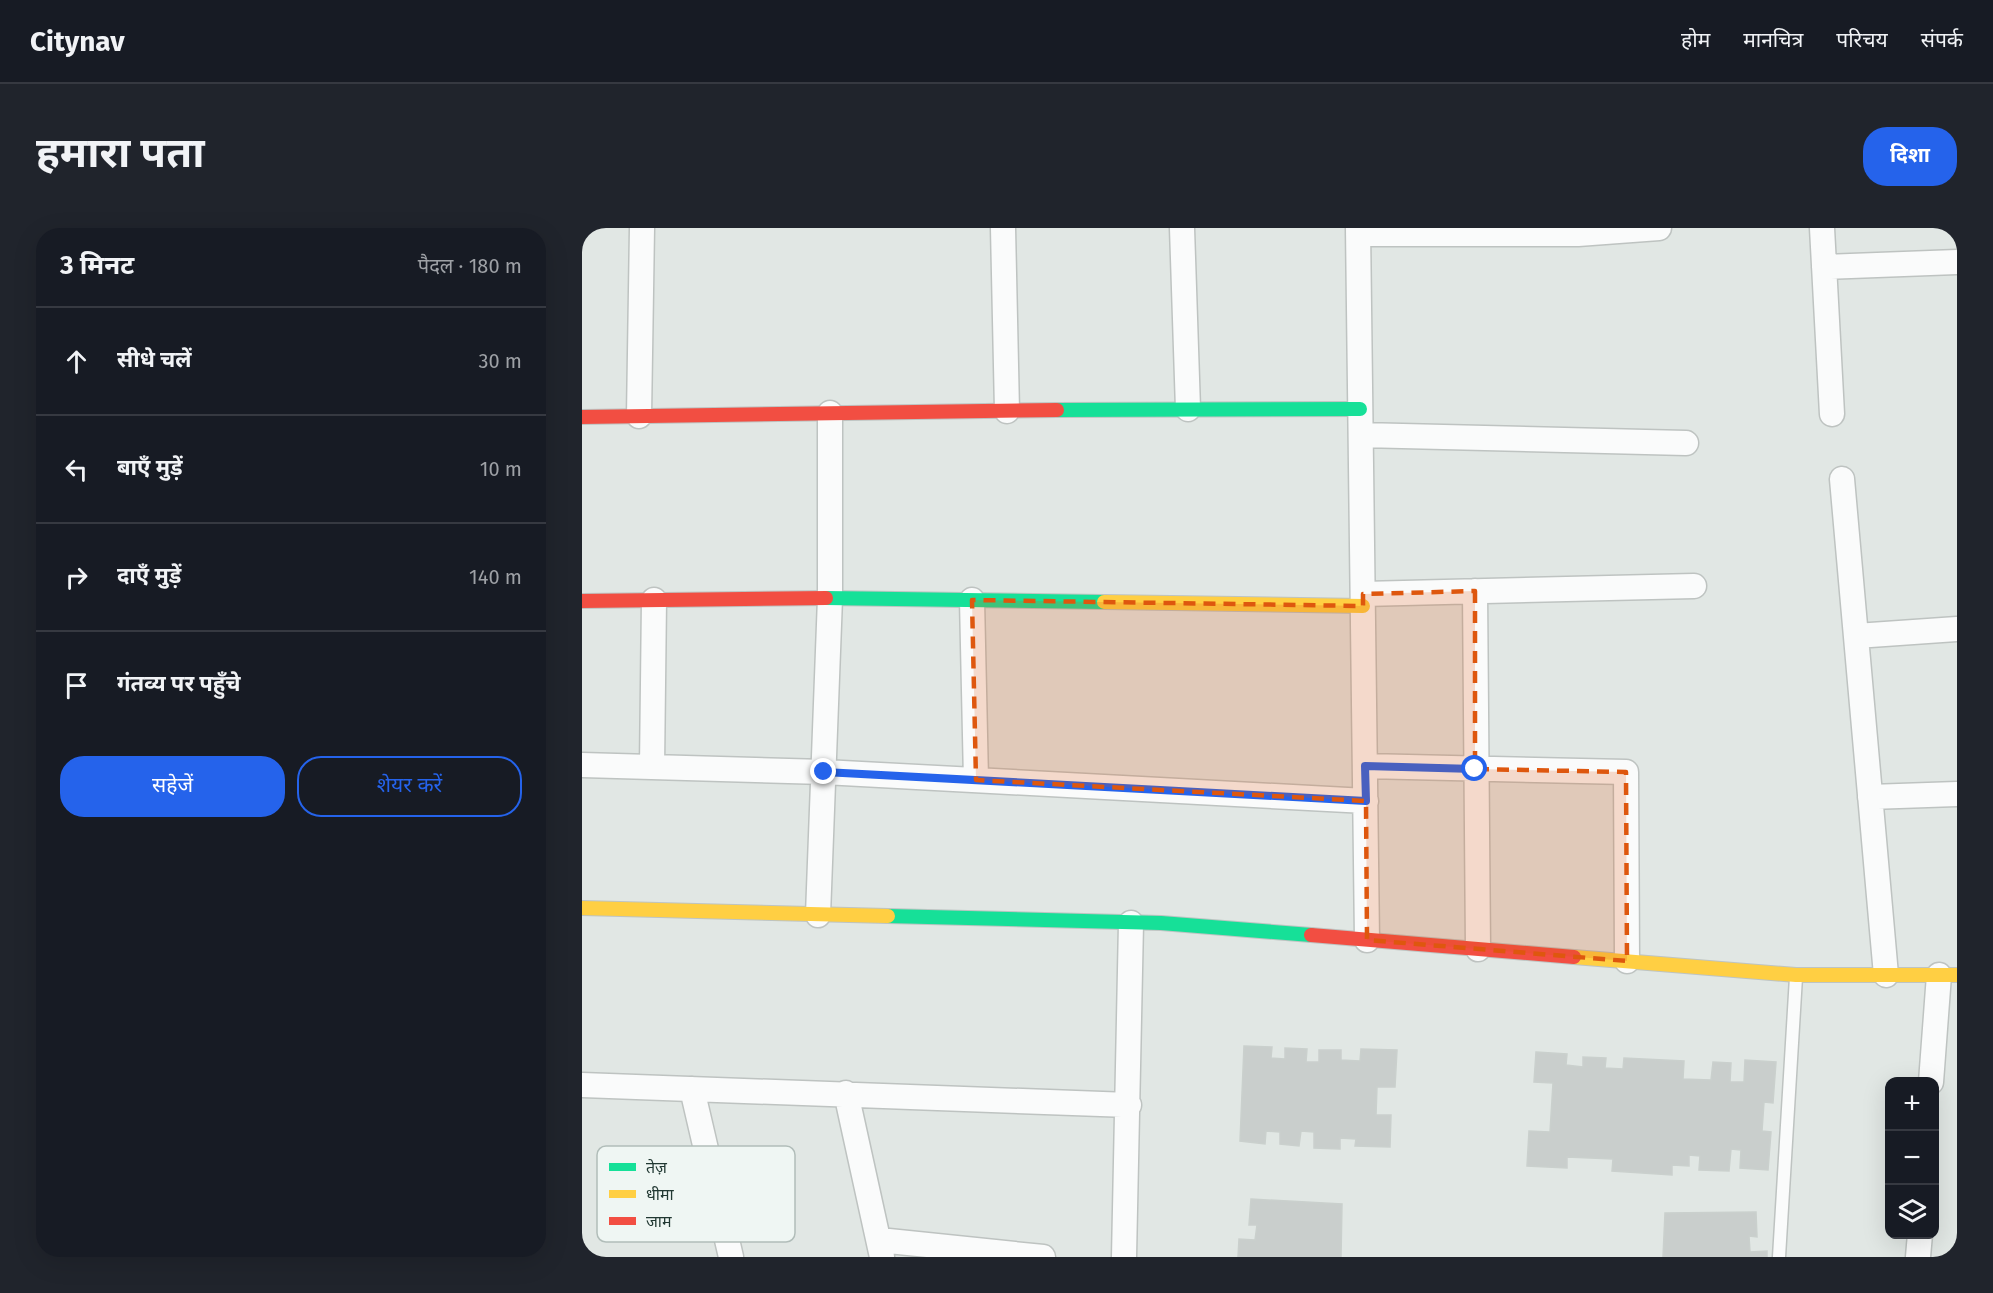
<!DOCTYPE html>
<html lang="hi">
<head>
<meta charset="utf-8">
<style>
  :root { --surface:#171b24; --page:#20242c; --text:#f1f3f6; --muted:#9ea1a6; --line:#363941; --accent:#2563eb }
  body { margin:0; font-family:"Fira Sans","Noto Sans Devanagari",sans-serif; background:var(--page); color:var(--text) }
  .controls { position:absolute; right:18px; bottom:18px; display:grid; overflow:hidden; border-radius:12px; box-shadow:0 6px 24px #0002 }
  .controls button { width:54px; height:54px; display:grid; place-items:center; padding:0; border:0; border-bottom:2px solid var(--line); background:var(--surface); color:var(--text); font:30px sans-serif }
  .stop { position:absolute; width:18px; height:18px; margin:-14px; border:4px solid #2563eb; border-radius:50%; background:#fff }
  .stop.end { background:#2563eb; border-color:#fff; box-shadow:0 2px 6px #0008 }
  .list { margin:0; padding:0; list-style:none }
  h2 { display:flex; justify-content:space-between; align-items:center; height:78px; margin:0; padding:0 24px; font-size:26px }
  h2 small { font-size:20px; font-weight:400; color:var(--muted) }
  .list li { display:grid; grid-template-columns:39px 1fr auto; gap:18px; align-items:center; box-sizing:border-box; height:108px; padding:0 24px; border-top:2px solid var(--line) }
  .list b { display:block; font-size:22px; white-space:nowrap }
  .list em { font-size:20px; font-style:normal; color:var(--muted) }
  .actions { display:flex; gap:12px; padding:18px 24px }
  .actions a { flex:1; padding:14px 0; border:2px solid var(--accent); border-radius:24px; text-align:center; font-size:21px; color:var(--accent) }
  .actions .main { background:var(--accent); color:#fff }
  .icon { flex:none; width:33px; height:33px; fill:none; stroke:currentColor; stroke-width:2; stroke-linecap:round; stroke-linejoin:round }
  .map { position:relative; flex:none; width:1375px; height:1029px; overflow:hidden; border-radius:24px }
  header { display:flex; align-items:center; gap:36px; box-sizing:border-box; height:84px; padding:0 30px; background:var(--surface); border-bottom:2px solid var(--line) }
  header strong { font-size:28px }
  nav { display:flex; gap:33px; margin-inline-start:auto; font-size:21px }
  .intro { display:flex; align-items:center; justify-content:space-between; box-sizing:border-box; height:144px; padding:0 36px }
  h1 { margin:0; font-size:42px }
  .button { padding:15px 27px; border-radius:24px; background:var(--accent); color:#fff; font-size:21px; font-weight:700 }
  main { display:flex; gap:36px; padding:0 36px }
  aside { flex:1; background:var(--surface); border-radius:24px; box-shadow:0 6px 24px #0002 }
  .map>svg:first-child { display:block }
</style>
</head>
<body>
<header>
<strong>Citynav</strong>
<nav><a>होम</a><a>मानचित्र</a><a>परिचय</a><a>संपर्क</a></nav>
</header>
<div class="intro"><h1>हमारा पता</h1><a class="button">दिशा</a></div>
<main>
<aside>
<h2>3 मिनट<small>पैदल · 180 m</small></h2>
<ul class="list">
<li><svg class="icon" aria-label="ahead" viewBox="0 0 24 24"><path d="M12 20V5M6 11l6-6 6 6"/></svg><div><b>सीधे चलें</b></div><em>30 m</em></li>
<li><svg class="icon" aria-label="left" viewBox="0 0 24 24"><path d="M17 20v-9H6M10 6l-5 5 5 5"/></svg><div><b>बाएँ मुड़ें</b></div><em>10 m</em></li>
<li><svg class="icon" aria-label="right" viewBox="0 0 24 24"><path d="M7 20v-9h11M14 6l5 5-5 5"/></svg><div><b>दाएँ मुड़ें</b></div><em>140 m</em></li>
<li><svg class="icon" aria-label="arrive" viewBox="0 0 24 24"><path d="M6 21V4h12l-3 4 3 4H6"/></svg><div><b>गंतव्य पर पहुँचे</b></div></li>
</ul>
<div class="actions"><a class="main">सहेजें</a><a>शेयर करें</a></div>
</aside>
<div class="map">
<svg width="1375" height="1029" viewBox="0 0 1375 1029">
  <rect width="100%" height="100%" fill="#e1e7e4"/>
  <path fill="#c9cecc" stroke="#cad0cd" stroke-width="1.5" d="M662 818 690 819 689 830 703 831V820L725 821 724 834H737V822H759V832L778 833 779 821 815 822 813 859H795L794 887H809L808 919 773 918 774 911 758 910V921L732 920V904L719 903 717 918 698 916V904L684 903 683 916 658 913Z
    M954 824 985 826 984 837 1001 839V829L1024 830 1023 840 1041 841 1042 830 1102 833 1101 851 1129 852 1131 834 1149 835 1148 854H1162L1163 832 1194 834 1191 875 1182 874 1180 903 1189 904 1186 942 1158 940 1159 922 1149 921 1147 943 1117 942 1118 928 1107 927V938L1090 937V947L1030 943 1031 931 985 929V940L945 938 947 903 968 904 971 855 952 854Z
    M669 971 760 976 759 1029H656L657 1011 673 1012 675 997H667Z
    M1174 984 1175 1009 1167 1008 1168 1024 1185 1023V1029H1081L1083 985Z"/>
  <g fill="none" stroke-linecap="round" stroke-linejoin="round">
    <g stroke="#bec3c1" stroke-width="15">
      <path id="lane" d="M1197 1029 1214 749"/>
    </g>
    <g stroke="#bec3c1" stroke-width="27">
      <path id="street" d="M421 0 425 183
        M600 0 606 181
        M776 0 785 712
        M1240 0 1250 186
        M776 6H996V0
        M996 6 1077 0
        M1242 39 1375 34
        M57 188 60 0
        M779 207 1104 215
        M1260 251 1304 747
        M893 363 896 721
        M781 366 1112 358
        M390 372 394 552
        M1274 408 1375 401
        M0 537 242 544 784 573
        M783 538 1044 544 1045 733
        M70 539 72 372
        M1288 569 1375 566
        M236 687 248 370V185
        M1349 854 1357 747
        M0 857 547 877
        M110 861 149 1029
        M264 865 300 1029
        M297 1012 461 1029
        M542 1029 549 695
        M1336 1029 1338 1006"/>
    </g>
    <g stroke="#bec4c2" stroke-width="16">
      <path id="fast" d="M475 182 778 181
        M244 370 522 374
        M306 688 579 695 729 707"/>
    </g>
    <g stroke="#bec4c2" stroke-width="16">
      <path id="slow" d="M522 374 781 378
        M0 680 306 688
        M992 729 1214 747H1375"/>
    </g>
    <g stroke="#bec4c2" stroke-width="16">
      <path id="jam" d="M0 189 475 182
        M0 373 244 370
        M729 707 992 729"/>
    </g>
    <use href="#lane" stroke="#fafbfb" stroke-width="12"/>
    <use href="#street" stroke="#fafbfb" stroke-width="24"/>
    <use href="#fast" stroke="#16e098" stroke-width="14"/>
    <use href="#slow" stroke="#ffcf43" stroke-width="14"/>
    <use href="#jam" stroke="#f24e42" stroke-width="14"/>
  </g>
  <g fill="none" stroke-linecap="round" stroke-linejoin="round">
    <path stroke="#2563eb" stroke-width="8" d="M242 544 784 573 783 538 893 541"/>
  </g>
  <path fill="#de570e" fill-opacity="0.2" stroke="#de570e" stroke-width="4.5" stroke-dasharray="12 8" stroke-linejoin="round" d="M893 363V541L1044 544 1045 733 785 712 784 573 394 552 390 372 781 378V366Z"/>
  <rect x="15" y="918" width="198" height="96" rx="9" fill="#eff6f3" stroke="#b1bdb9" stroke-width="1.5"/>
  <rect x="27" y="935" width="27" height="8" fill="#16e098"/>
  <rect x="27" y="962" width="27" height="8" fill="#ffcf43"/>
  <rect x="27" y="989" width="27" height="8" fill="#f24e42"/>
  <g font-size="16" fill="#213832">
    <text x="64" y="945">तेज़</text>
    <text x="64" y="972">धीमा</text>
    <text x="64" y="999">जाम</text>
  </g>
</svg>
<div class="controls">
<button>+</button>
<button>−</button>
<button><svg class="icon" aria-label="layers" viewBox="0 0 24 24"><path d="M12 4l9 5-9 5-9-5zM3 14l9 5 9-5"/></svg></button>
</div>
<div class="stop" style="left:893px;top:541px"></div>
<div class="stop end" style="left:242px;top:544px"></div>
</div>
</main>
</body>
</html>
